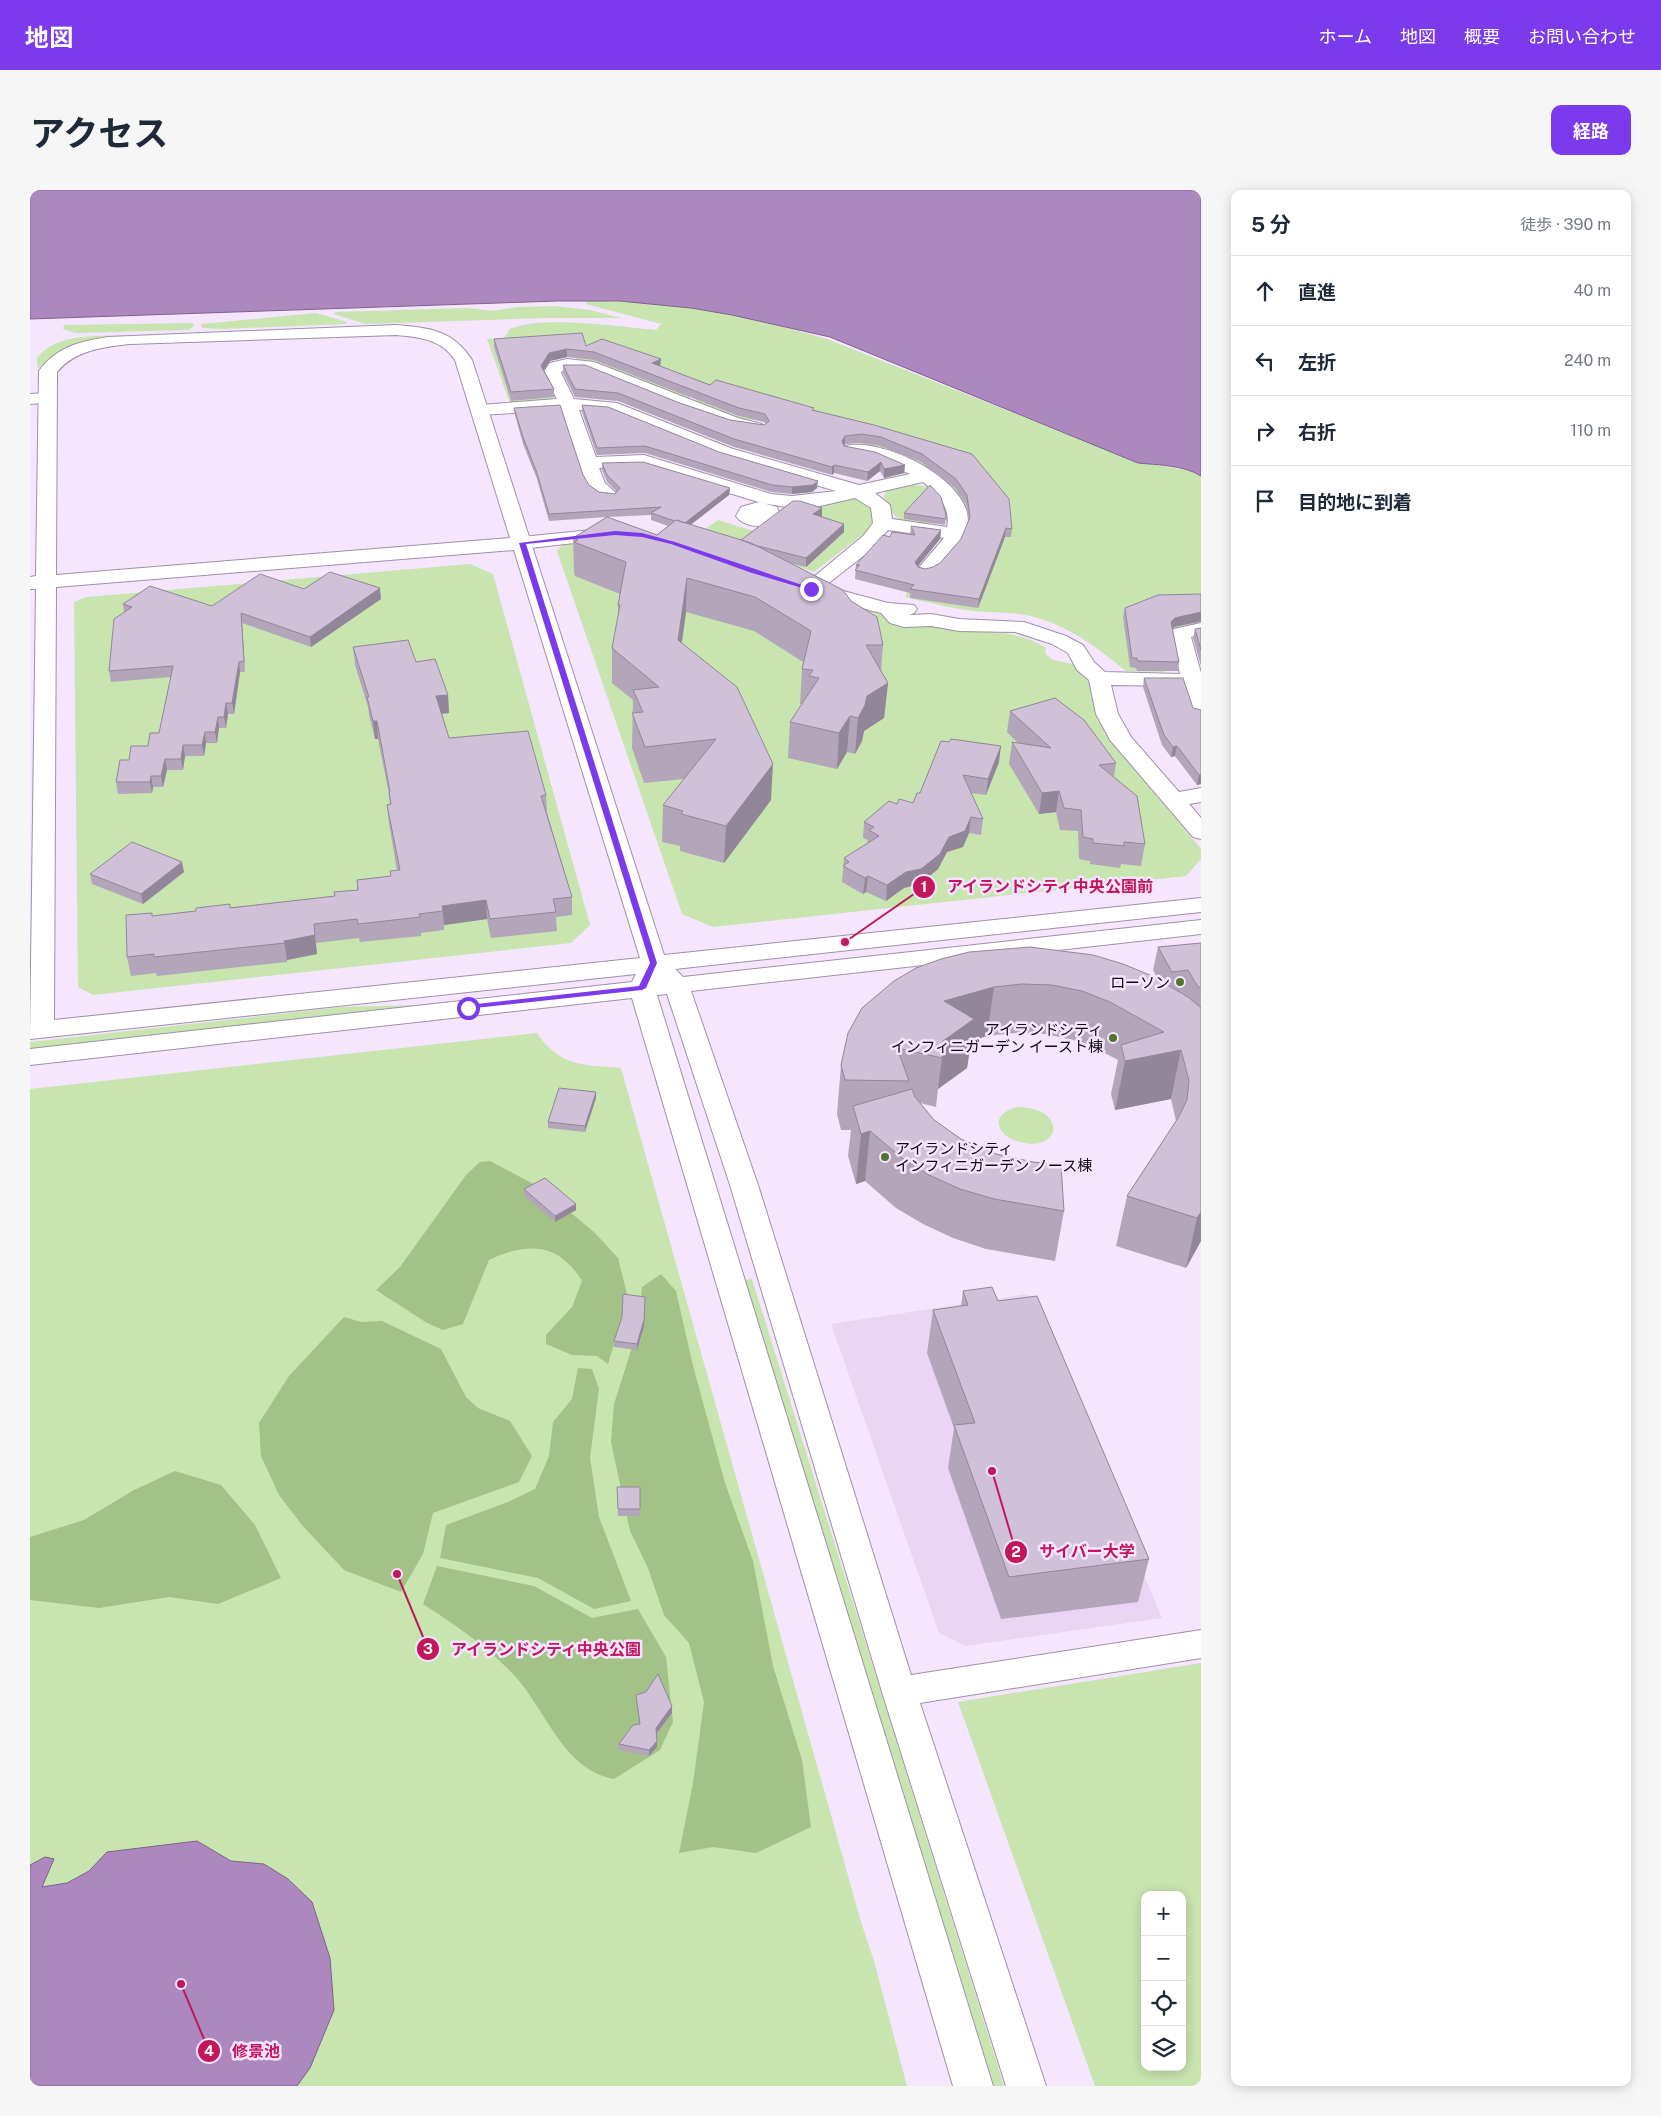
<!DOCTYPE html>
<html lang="ja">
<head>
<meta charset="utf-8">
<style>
  :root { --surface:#fff; --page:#f6f6f7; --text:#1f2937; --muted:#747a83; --line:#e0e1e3; --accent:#7c3aed }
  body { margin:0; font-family:"Public Sans","Noto Sans JP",sans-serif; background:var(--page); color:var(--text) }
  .controls { position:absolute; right:15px; bottom:15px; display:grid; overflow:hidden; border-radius:10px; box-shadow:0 2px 12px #0003 }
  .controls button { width:45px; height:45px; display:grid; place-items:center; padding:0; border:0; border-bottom:1px solid var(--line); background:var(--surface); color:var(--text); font:25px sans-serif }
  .stop { position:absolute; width:15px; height:15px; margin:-11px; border:4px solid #7c3aed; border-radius:50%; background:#fff }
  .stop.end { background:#7c3aed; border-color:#fff; box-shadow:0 1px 5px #0008 }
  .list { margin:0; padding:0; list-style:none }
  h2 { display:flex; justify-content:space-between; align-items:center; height:65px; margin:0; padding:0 20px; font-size:21px }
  h2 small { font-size:16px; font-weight:400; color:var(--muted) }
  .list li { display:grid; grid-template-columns:32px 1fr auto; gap:15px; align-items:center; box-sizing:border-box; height:70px; padding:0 20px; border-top:1px solid var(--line) }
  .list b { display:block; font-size:19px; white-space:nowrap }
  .list em { font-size:16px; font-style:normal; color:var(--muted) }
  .icon { flex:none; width:28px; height:28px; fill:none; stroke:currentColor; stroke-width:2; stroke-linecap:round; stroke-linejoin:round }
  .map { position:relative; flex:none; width:1171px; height:1896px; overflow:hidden; border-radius:10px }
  header { display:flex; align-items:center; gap:30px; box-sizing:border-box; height:70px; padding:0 25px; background:var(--accent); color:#fff }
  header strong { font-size:24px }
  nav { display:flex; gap:28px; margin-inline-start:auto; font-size:18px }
  .intro { display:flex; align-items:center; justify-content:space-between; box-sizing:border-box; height:120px; padding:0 30px }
  h1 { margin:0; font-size:35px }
  .button { padding:12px 22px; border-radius:10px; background:var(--accent); color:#fff; font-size:18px; font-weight:700 }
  main { display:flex; gap:30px; padding:0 30px }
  aside { flex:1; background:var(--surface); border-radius:10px; box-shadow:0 2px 12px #0003 }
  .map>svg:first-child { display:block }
</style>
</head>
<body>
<header>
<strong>地図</strong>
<nav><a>ホーム</a><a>地図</a><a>概要</a><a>お問い合わせ</a></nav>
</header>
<div class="intro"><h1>アクセス</h1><a class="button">経路</a></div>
<main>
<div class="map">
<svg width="1171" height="1896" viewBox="0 0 1171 1896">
  <rect width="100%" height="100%" fill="#f5e5fe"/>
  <path fill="#ead6f4" d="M997 1104 1132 1428 935 1456 909 1443 801 1134Z"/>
  <path fill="#c8e4af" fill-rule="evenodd" d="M556 110C590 112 625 113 659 117 705 124 751 136 797 149L1107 272 1163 281 1171 286V434L1132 441 1145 476 1133 482 1096 481C1069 459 1045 440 1011 429 988 421 966 423 943 421 919 418 897 412 875 407L883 388 933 349 905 286 908 285V280L894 278 851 260 817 250 725 230 707 229 664 211 687 196 671 200 657 209 537 165 510 168 515 183 527 206 513 212 480 214 457 149 474 148 480 139C514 125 588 137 626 140L631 134 556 114Z
    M525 116 560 120 591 128H514L335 134 304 124 305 122 438 118 461 121 489 117Z
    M286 123 317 132 315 134 191 139 172 138 171 134Z
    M163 133 164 136 159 140 46 143 33 139 34 135Z
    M98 145C64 149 33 153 8 179L7 168C27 142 69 147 98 145Z
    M884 295 902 297 917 318 920 330C904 334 880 338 866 327 861 322 859 313 853 308L856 301Z
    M820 308 827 309 841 317 845 331 835 346 832 345 784 382 667 345 688 330 760 352 752 323Z
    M581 351 898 435C938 443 979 436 1015 457L1016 464 1023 470 1043 474 1058 489 1083 554 1171 659V669L1156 686 683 737 652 724 527 361 532 355Z
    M440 374 463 384 560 735 541 753 63 805 48 797 44 412 57 407Z
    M389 815 0 859V852L312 817Z
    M507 843C530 877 554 875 591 878L831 1732 844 1771 877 1896H0V899Z
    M987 917C1039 918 1031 963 990 952 983 950 975 947 971 940 963 927 977 920 987 917Z
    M722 1089 974 1896H964L715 1090Z
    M1171 1473V1896H1065L928 1512ZM1115 1705H1152V1877H1115Z"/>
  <path fill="#a3c287" d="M460 971 511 998 565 1043 588 1068 598 1108 578 1174 567 1166 542 1165 516 1154V1145L542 1117 552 1091C529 1052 496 1052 459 1070L433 1134 413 1140 397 1133 346 1100 370 1077 436 985 450 972Z
    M631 1084 646 1101 663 1176 695 1293 723 1371 743 1476 772 1570 781 1637 726 1663 683 1657 649 1663 663 1593 674 1512 659 1453 634 1425 618 1378 600 1341 581 1252 584 1214 609 1135 612 1097Z
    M314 1127 331 1132 352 1131 411 1159 436 1207 448 1218 480 1231 502 1266 489 1292 403 1323 393 1364 371 1402 314 1380 272 1335 249 1305 231 1266 229 1233 259 1186Z
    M548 1178 562 1179 569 1199 560 1268 569 1327 601 1411 564 1419 508 1388 410 1368 416 1335 478 1312 505 1299 519 1266 523 1232 542 1209Z
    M145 1281 191 1295 225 1335 251 1388 188 1414 139 1407 69 1418 0 1410V1347L54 1330 104 1300Z
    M407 1376 504 1396 562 1428 608 1419 636 1467 643 1532 630 1560 584 1589C531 1579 516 1517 481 1482 455 1455 424 1434 393 1414Z"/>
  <path fill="#ac88be" stroke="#7d628a" d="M0 0H1171V286C1154 275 1127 275 1108 273L800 147 702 125 661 118 589 111H527L0 129Z
    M167 1651 201 1671 234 1674 258 1689 282 1712 300 1768 304 1820 280 1878 267 1896H0V1675L15 1667 24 1669 12 1697 37 1693 59 1681 77 1662Z"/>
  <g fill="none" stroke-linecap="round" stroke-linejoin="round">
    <g stroke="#9f90a7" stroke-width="2">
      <path id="street" d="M537 169 564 172 708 228 732 234 735 238 732 242C709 248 585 193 555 181H532L531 183 544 209 587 213 703 259 829 295 880 284 845 269 815 264 813 260 815 256C852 247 937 288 938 330 938 346 927 360 917 371 908 380 903 389 889 385L886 381 914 348 858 340 837 363 795 396 858 413 884 415 887 419 884 423 879 425 901 424 929 429 994 432 1036 446 1053 455 1064 472 1075 482 1150 484 1141 443 1144 439 1171 433V445L1161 447 1171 483V529L1163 527 1153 496 1081 495 1088 524 1101 547 1149 602 1171 598V612L1159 614 1171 628V649L1163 647 1080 550 1066 524 1059 490 1047 480 1038 463 1022 454 985 442 929 441 901 436 874 437 860 433 851 423 774 403 771 399 774 395 833 346 843 333 841 318 825 308 790 316 762 318 732 313 613 277 569 278 575 293 588 305 585 309C574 312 565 306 558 297 549 284 537 238 531 220L450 225 444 224 441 220 444 216 450 215 527 209 513 183 520 173ZM549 220 578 222 689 267 806 301 762 306 741 304 614 265 566 267ZM893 292C908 303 921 318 917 337L862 329 860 315 845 303Z
        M18 203 24 204 27 208 24 212 0 214V204Z
        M729 312 747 317 751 327C742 340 715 339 706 326L711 317Z
        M581 338 588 340 591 344 588 348 492 359 485 357 482 353 485 349 492 347Z"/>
    </g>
    <g stroke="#9f90a7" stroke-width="2">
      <path id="secondary" d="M366 135C400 138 423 140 442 170L634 765 1171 708V722L645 779 653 787 1171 730V744L661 801 728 995 881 1485 1171 1440V1468L890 1513 1016 1896H976L852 1502 700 995 637 804 627 805 963 1896H923L602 808 0 875V859L602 792 606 784 0 849 6 399H0V387L6 386 9 181C26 157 51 151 78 147ZM366 145C389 147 411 149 425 170L480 348 26 385 27 182C45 160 73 157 100 154ZM484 360 610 768 24 830 26 397Z"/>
    </g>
    <use href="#street" fill="#fff" fill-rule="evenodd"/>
    <use href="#secondary" fill="#fff" fill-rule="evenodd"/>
  </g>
  <path fill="#b3a6bb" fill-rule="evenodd" d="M464 149 556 156 630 176 680 195 784 218 783 220 942 264 982 339 981 347H975L948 418 880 408V403L825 389 826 375 860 347 880 345 881 336 911 340 910 349 888 376 895 379 903 377 910 373 931 349 939 331 936 314 925 298 891 272 850 256 831 253 815 254 814 256 875 275 874 283 854 288 850 281 837 291 804 283 802 285 704 257 588 211 545 207 533 183V175L647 212 700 230 734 235 736 234 734 232 709 226 564 170 537 167 520 171 514 180 524 199V207L481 211 464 157Z
    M552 215 689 262 787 298 782 302 762 304 741 302 615 263 567 265 552 222Z
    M484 218 553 285 559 295 569 302 585 304 587 302 577 292 572 280V273L700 298 699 305 661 335 711 350 792 318 791 327 814 334V342L776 377 759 373 853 455 851 481 858 493 854 528 834 541 832 551 825 564 817 562 807 579 758 568 760 532 772 514H770L772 479 773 472 724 441 656 422 652 453 741 610 694 673 650 661V656L632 652 633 615 654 589 614 593 602 558 603 510 582 493V458L588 429V415L590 404 545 386 544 382 543 348 577 327 519 331 507 289 493 254 485 225ZM621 325V330L638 336 627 345 577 327Z
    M874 323 916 325 915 335 874 329Z
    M274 399 351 409 281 457 212 433 215 482H210L204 524H198L196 538H189L187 553H176L174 566H155L153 580H137L133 597H123L122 603 88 604 86 592 99 570 118 556 129 543 141 487 81 492 79 481 94 422 93 414 182 416Z
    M1171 404V432L1144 437 1142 438 1149 472 1148 481H1107L1106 478 1100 477 1093 427 1095 418Z
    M1171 438V476L1163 448 1165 439Z
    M323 457 386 472 418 505 419 523 412 524 419 548 516 605 517 623 542 707V725L526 727 527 741 461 748 457 729 414 735V740L391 743V746L330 752 329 748 286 753 287 764 257 770V772L127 786 126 783 101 786 97 767 123 726 305 706 327 700V690L361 686 360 681H367L359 633 357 615H360L359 604 348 549H345L339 525 338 517 325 475Z
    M1114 488 1163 518 1171 520V594L1167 595 1145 566 1141 567 1132 555 1113 497Z
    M980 521 1086 573 1084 587 1115 654 1111 676 1091 674 1090 678 1060 674V671L1049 669 1048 641 1030 640 1026 622 1009 624 979 574 982 552 989 554 977 542Z
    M911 551 969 572 956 605 941 603 953 629 951 645 939 643 933 657 917 662 908 679 890 694 874 698 856 711 836 702 833 704 812 692 814 668 837 653 838 650 833 648 834 632 867 614 883 613 890 603Z
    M154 682 113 714 62 694 60 684Z
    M1171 753V1051L1156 1078 1086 1056 1097 1006 1146 931 1141 909 1085 920 1081 904 1088 870 1071 861 1044 850 1015 844 985 843 957 846 941 851 937 878 908 899 906 917 890 913 904 930 1034 1021 1025 1071 956 1059 923 1048 893 1034 866 1018 835 991 826 994 818 966 821 940H811L807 924 811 875 864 791H1129L1123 780 1128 757Z
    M566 902V908L555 942 518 938V932Z
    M494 999 546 1014V1020L525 1032 494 1006Z
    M933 1101 968 1111 1119 1369 1108 1412 971 1429 918 1278 924 1238 897 1163 903 1120 931 1116Z
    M614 1136 607 1160 584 1157V1151Z
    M587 1297H610V1326H588Z
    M606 1505 642 1516V1523L627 1544V1557L619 1566 589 1560V1554L609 1534 606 1512Z"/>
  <path fill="#928798" d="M537 159V167L520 171 511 184V176L519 163Z
    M631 169 630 178 622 173Z
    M815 246V254L811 259 812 251Z
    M851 272 850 281 837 291 838 282Z
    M804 275V283L802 285V277Z
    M875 275 874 283 854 288V279Z
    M788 291 787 298 782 302 762 304V297Z
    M700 298 699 305 653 340 654 333Z
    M792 318V326L783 333V324Z
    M814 334V342L776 377V368Z
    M976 338 975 347 948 418 949 409Z
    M911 340 910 349 884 381 885 372Z
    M657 388 656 422 647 485 648 450Z
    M350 398 351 409 281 457 280 447Z
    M1171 422V431L1144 437 1140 442 1141 432 1145 428Z
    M211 423 212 433 215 482 214 471Z
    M209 472 210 482 204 524 202 513Z
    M858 493 854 528 834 541 832 551 825 564 828 528 837 506Z
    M418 505 419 523 408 524 406 506Z
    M196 513 198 524 196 538 194 527Z
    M820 526 817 562 807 579 809 543Z
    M188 527 189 538 187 553 185 542Z
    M343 531H347L348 549H345Z
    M175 542 176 553 174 566 172 555Z
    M153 555 155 566 153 580 151 569Z
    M971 556 969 572 956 605 958 589Z
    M1147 556 1145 566 1141 567 1143 557Z
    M135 569 137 580 133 597 131 586Z
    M743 574 741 610 694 673 696 636Z
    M1169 585H1171V594L1167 595Z
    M121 586 123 597 122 603 120 592Z
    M1029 601 1026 622 1009 624 1012 603Z
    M941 627 939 643 933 657 917 662 908 679 890 694 874 698 856 711 857 695 919 647Z
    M152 672 154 682 113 714 111 704Z
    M838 686 836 702 833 704 835 688Z
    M456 710 457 729 414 735 412 716Z
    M285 745 287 764 257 770 254 751Z
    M964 797 957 846 941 851 937 878 908 899 912 868 914 811Z
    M1151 860 1141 909 1085 920 1095 871Z
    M566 902V908L555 942V936Z
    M840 941 835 991 826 994 831 944Z
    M546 1014V1020L525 1032V1026Z
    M1171 1022V1051L1156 1078 1167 1028Z
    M615 1113 614 1136 607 1160V1154Z
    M642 1516V1523L626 1544V1538Z
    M627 1551V1557L619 1566V1560Z"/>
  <path fill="#d0c1d9" stroke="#928798" d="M552 143 556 156 572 149 631 169 622 173 680 195 686 190 784 218 782 220 844 235 942 264 979 309 982 339 976 338 949 409 880 399 884 395 825 380 830 375H826L853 345 860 347 862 342 885 345 881 336 911 340 885 372 888 377 895 379 903 377 910 373 931 349 940 327 937 305 926 289 892 264 851 247 832 244 815 246 812 251 814 256 845 262 875 275 854 279 851 272 838 282 804 275 802 277 704 249 588 203 545 199 533 175H555L647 212 700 230 734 235 739 231 735 224 709 218 564 162 537 159 519 163 511 176 524 199 481 202 464 149Z
    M530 215 553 285 559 295 569 302 585 304 590 298 577 285 572 273 613 272 700 298 655 333 646 330 645 331 621 323 631 317 519 324 507 283 493 247 484 218Z
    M552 215 578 217 689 262 788 291 783 295 762 297 742 295 615 256 567 258Z
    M900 295 911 307 916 325V329L874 323Z
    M763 311H770L792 318 783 324 814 334 776 368 724 355 711 350Z
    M577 327 627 345 646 330 721 353 813 400 821 411 847 427 853 455H836L858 493 837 506 835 515 828 528 820 526 809 543 760 532 789 488 779 486 783 480 772 479 781 441 725 407 657 388 648 450 707 497 743 574 696 636 651 624 653 621 633 615 686 549 615 557 602 523 613 522 603 500 629 497 582 458 590 415H588L596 372 544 352 548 350 543 348Z
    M300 382 350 398 280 447 211 423 214 471 209 472 202 513H196L194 527H188L185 542H175L172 555H153L151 569H135L131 586H121L120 592H86L90 570H99L101 556H118L120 543H129L143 476 79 481 84 429 102 417 93 414 120 396 182 416 230 384 274 399Z
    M1171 404V422L1145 428 1141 432 1149 472 1108 471 1107 468H1102L1095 418 1128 405Z
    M1171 438V460L1165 439Z
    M378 450 386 472 405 469 418 505 406 506 419 548 498 541 516 605 511 606 542 707 523 709 526 722 460 729 456 710 412 716 413 721 389 724 390 727 328 734 327 729 284 734 285 745 254 751 255 753 124 767V764L97 767 96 725 122 723V726L166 721V718L200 714V718L305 706 304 702 328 700 327 690 361 686 360 681 370 680 357 615 361 614 359 602H360L347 531H343L337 507H339L323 457Z
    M1114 488H1153L1163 518 1171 520V585H1169L1147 556 1143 557 1134 545Z
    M1025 508 1054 530 1086 573 1069 575 1107 606 1115 654 1094 652V656L1063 653V649L1053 647 1051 620 1034 618 1029 601 1012 603 982 552 1021 558 980 521Z
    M921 549 971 556 958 589 933 585 953 629 941 627 935 641 919 647 910 664 891 679 876 682 857 695 838 686 835 688 813 676 819 672 814 668 849 646 839 640 844 637 834 632 859 611 867 614 869 609 883 613 887 603H890L911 551 919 552Z
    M102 652 152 672 111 704 60 684Z
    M1171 753V797H1168L1158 780 1142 782 1128 757Z
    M1000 757 1063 765 1093 774 1122 786 1158 807 1171 818V1022L1167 1028 1097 1006 1148 928 1157 910 1159 891 1151 860 1095 871 1091 855 1134 842 1080 812 1052 801 1022 795 992 794 964 797 914 811 944 829 913 851 912 868 867 858 879 891 815 890 811 875 818 843 832 818 864 791 886 778 911 769 939 762Z
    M529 898 566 902 555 936 518 932Z
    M882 899 885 907 904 930 931 949 966 964 1003 972 1031 975 1034 1021 964 1009 930 999 899 985 872 968 840 941 831 944 823 916Z
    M515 988 546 1014 525 1026 494 999Z
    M962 1097 968 1111 1007 1106 1119 1369 979 1387 924 1235 945 1233 903 1120 938 1115 933 1101Z
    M593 1104 615 1107 614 1130 607 1154 584 1151 592 1127Z
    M587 1297H610V1319H588Z
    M628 1484 642 1516 626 1538 627 1551 619 1560 589 1554 603 1535 610 1534 606 1505 616 1502Z"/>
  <path fill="#7c3aed" d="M585 341 612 343 645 352 784 399 779 400 722 383 641 354 612 347 585 345 496 354 627 773 616 798 612 800 435 819 434 818 438 815 609 796 620 773 489 353Z"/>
  <g fill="#52742b" stroke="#f5e5fe" stroke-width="2">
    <circle cx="1150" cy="792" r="5"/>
    <circle cx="1083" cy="848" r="5"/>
    <circle cx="855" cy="967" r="5"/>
  </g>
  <g text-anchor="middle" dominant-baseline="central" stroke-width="5" stroke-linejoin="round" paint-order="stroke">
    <g font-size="15" fill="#0f0a12" stroke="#f5e5fe" text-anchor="end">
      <text x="1140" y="792">ローソン</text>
      <text x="1073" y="839">アイランドシティ<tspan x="1073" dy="17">インフィニガーデン イースト棟</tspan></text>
      <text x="865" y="958" text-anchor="start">アイランドシティ<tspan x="865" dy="17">インフィニガーデン ノース棟</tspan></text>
    </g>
  </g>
  <path fill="none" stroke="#c2185b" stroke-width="2" d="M815 752L894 697M962 1281L986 1362M367 1384L398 1459M151 1794L179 1861"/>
  <g fill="#c2185b" stroke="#f5e5fe" stroke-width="2">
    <circle cx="815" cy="752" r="5"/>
    <circle cx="962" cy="1281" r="5"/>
    <circle cx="367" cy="1384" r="5"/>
    <circle cx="151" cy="1794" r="5"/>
    <circle cx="894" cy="697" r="12"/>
    <circle cx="986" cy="1362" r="12"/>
    <circle cx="398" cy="1459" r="12"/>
    <circle cx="179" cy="1861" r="12"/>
  </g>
  <g font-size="15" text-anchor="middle" font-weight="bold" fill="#fff">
    <text x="894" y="702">1</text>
    <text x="986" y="1367">2</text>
    <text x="398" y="1464">3</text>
    <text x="179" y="1866">4</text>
  </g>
  <g font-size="16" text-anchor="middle" font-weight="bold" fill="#c2185b" stroke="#f5e5fe" stroke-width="5" stroke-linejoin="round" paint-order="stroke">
    <text x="1020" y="702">アイランドシティ中央公園前</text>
    <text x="1057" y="1367">サイバー大学</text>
    <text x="516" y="1465">アイランドシティ中央公園</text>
    <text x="226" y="1867">修景池</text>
  </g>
</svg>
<div class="controls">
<button>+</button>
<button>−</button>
<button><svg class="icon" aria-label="locate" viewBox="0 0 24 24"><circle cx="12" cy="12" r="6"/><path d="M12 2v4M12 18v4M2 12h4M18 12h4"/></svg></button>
<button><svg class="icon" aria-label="layers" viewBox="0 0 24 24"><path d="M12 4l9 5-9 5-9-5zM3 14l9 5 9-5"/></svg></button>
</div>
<div class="stop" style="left:438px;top:818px"></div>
<div class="stop end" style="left:781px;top:399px"></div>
</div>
<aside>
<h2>5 分<small>徒歩 · 390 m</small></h2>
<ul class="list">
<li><svg class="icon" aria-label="ahead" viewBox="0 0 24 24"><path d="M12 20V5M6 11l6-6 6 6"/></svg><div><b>直進</b></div><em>40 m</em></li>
<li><svg class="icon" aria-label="left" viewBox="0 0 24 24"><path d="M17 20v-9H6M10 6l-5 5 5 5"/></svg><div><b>左折</b></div><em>240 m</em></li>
<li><svg class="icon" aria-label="right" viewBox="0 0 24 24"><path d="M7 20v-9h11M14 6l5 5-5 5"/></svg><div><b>右折</b></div><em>110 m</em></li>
<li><svg class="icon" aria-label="arrive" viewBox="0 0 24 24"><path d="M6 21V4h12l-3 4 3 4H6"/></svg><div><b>目的地に到着</b></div></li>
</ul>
</aside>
</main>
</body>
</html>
